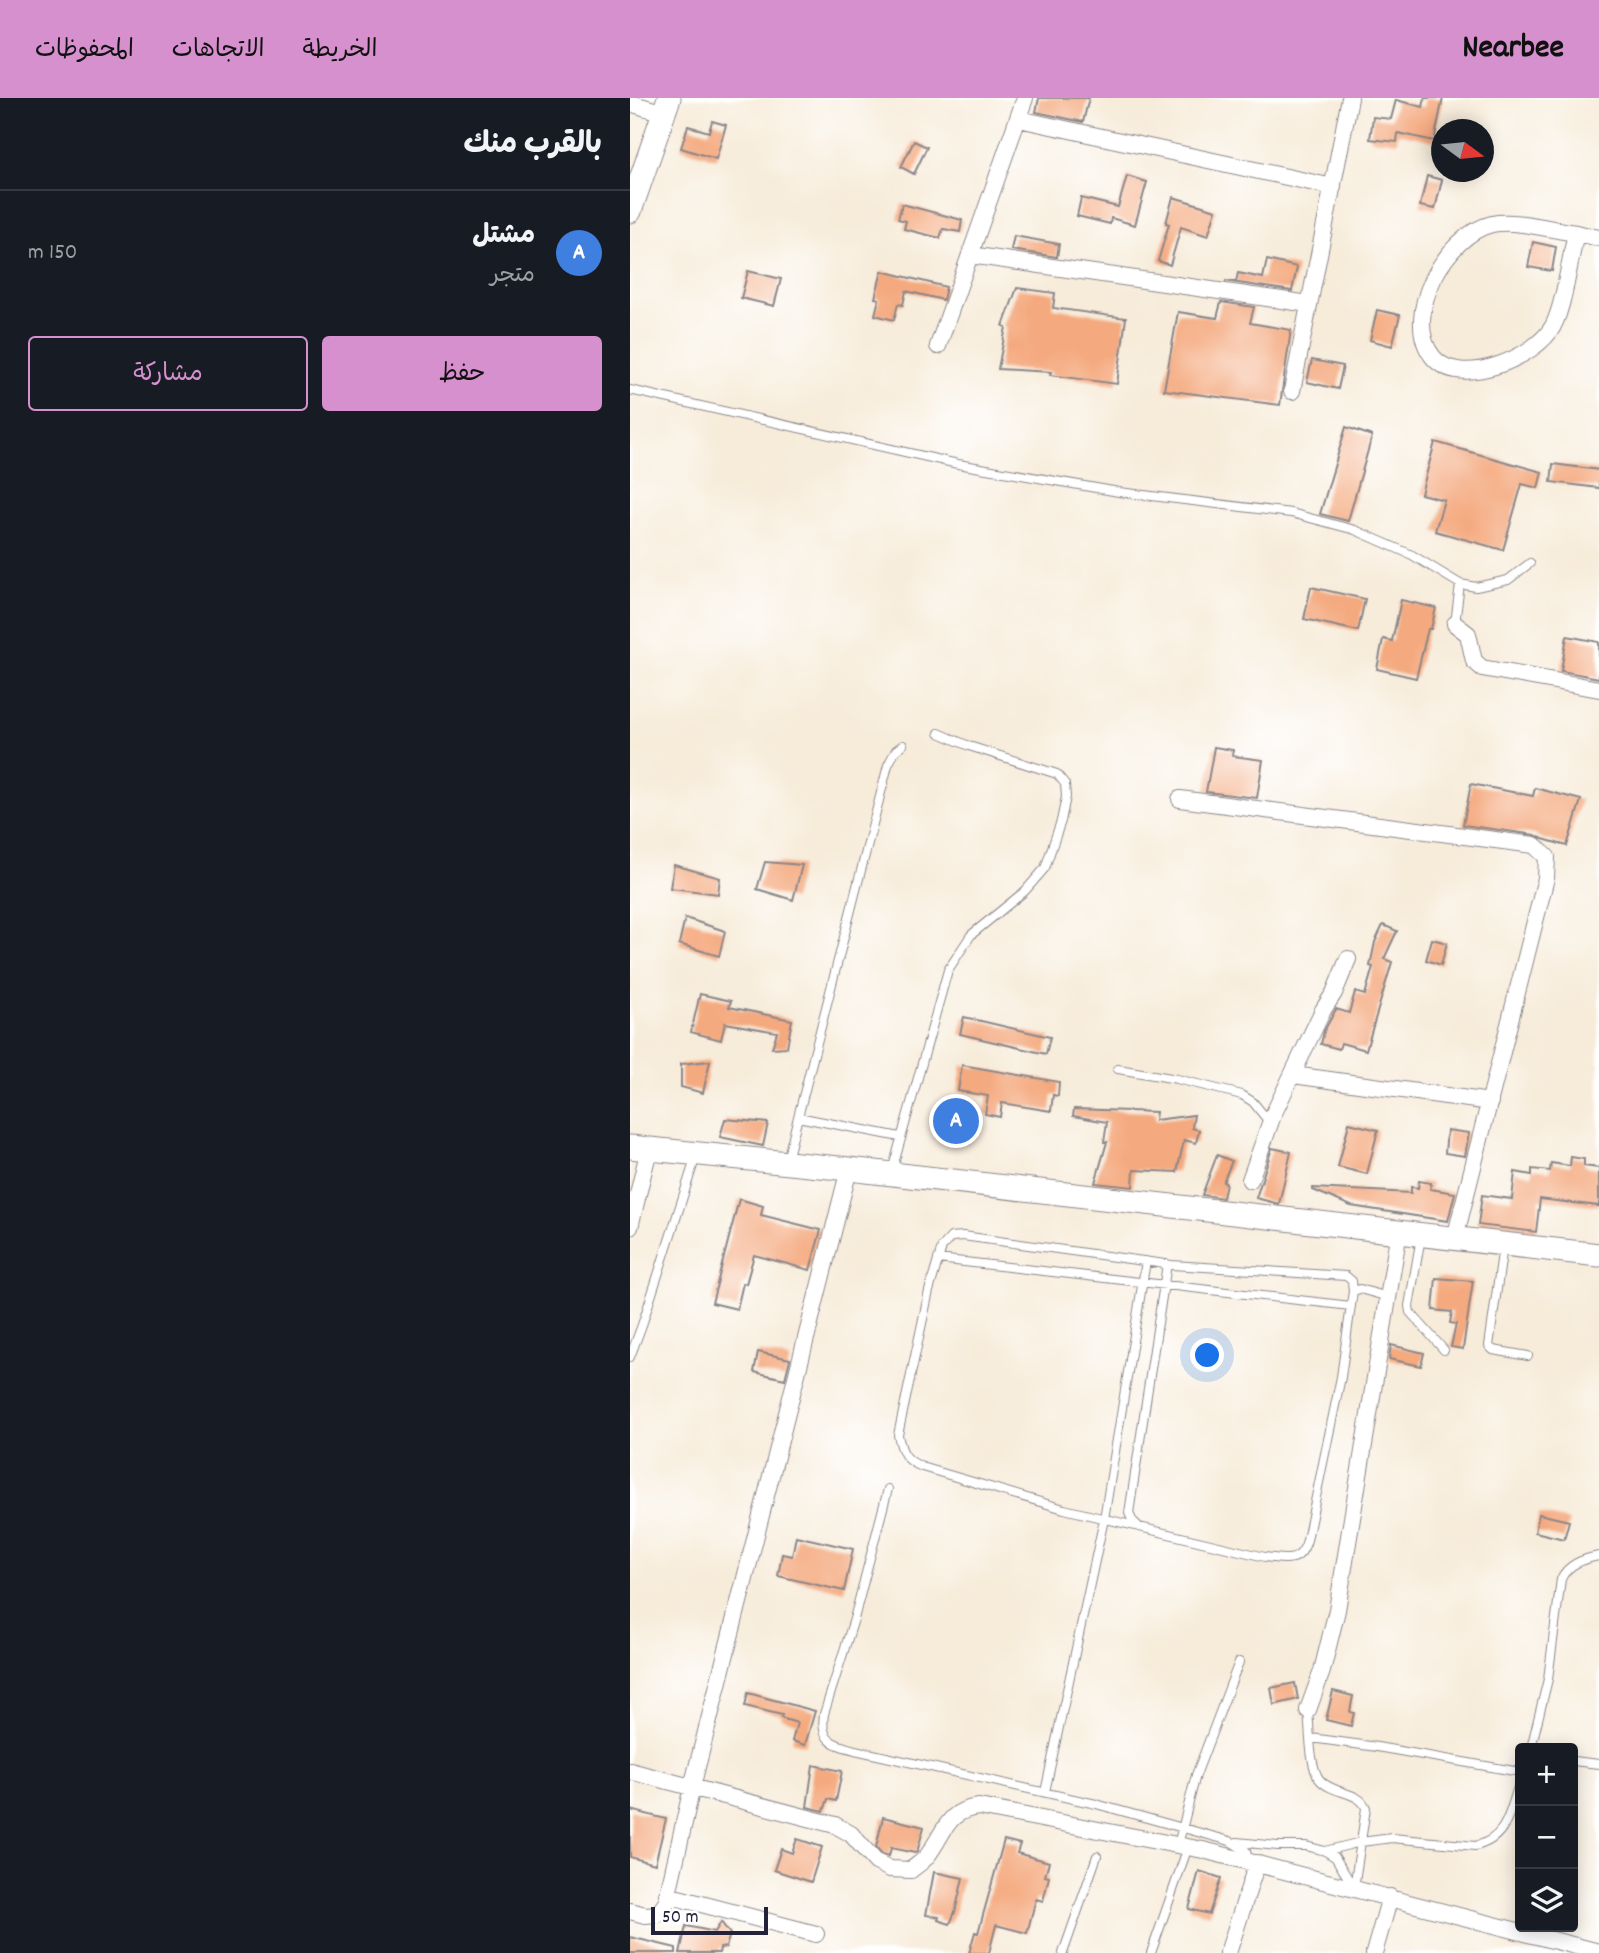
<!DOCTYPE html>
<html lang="ar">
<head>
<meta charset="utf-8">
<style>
  :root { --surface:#171b24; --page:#20242c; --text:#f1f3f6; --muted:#9ea1a6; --line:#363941; --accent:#d690ce }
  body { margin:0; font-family:Dekko,"Playpen Sans Arabic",sans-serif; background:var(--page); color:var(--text); direction:rtl }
  .controls { position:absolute; right:21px; bottom:21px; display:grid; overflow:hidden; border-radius:7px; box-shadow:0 4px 18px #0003 }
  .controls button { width:63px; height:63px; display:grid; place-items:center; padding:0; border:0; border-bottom:2px solid var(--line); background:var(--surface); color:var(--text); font:35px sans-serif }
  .compass { position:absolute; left:801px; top:21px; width:63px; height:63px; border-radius:50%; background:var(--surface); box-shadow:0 4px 18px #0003; rotate:105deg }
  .scale { position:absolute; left:21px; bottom:18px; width:117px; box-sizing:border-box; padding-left:7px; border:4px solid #22223b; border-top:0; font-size:19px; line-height:24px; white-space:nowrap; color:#22223b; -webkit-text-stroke:5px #fff; paint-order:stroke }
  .you { position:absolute; left:578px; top:1258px; width:24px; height:24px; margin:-18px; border:5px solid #fff; border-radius:50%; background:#1a73e8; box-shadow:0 0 0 10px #1a73e833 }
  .badge { display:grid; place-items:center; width:46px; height:46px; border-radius:50%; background:var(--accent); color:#fff; font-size:23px; font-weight:700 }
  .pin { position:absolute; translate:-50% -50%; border:4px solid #fff; box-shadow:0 2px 7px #0006 }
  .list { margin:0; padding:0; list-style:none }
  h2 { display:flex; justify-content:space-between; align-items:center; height:91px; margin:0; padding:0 28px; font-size:30px }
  h2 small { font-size:23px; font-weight:400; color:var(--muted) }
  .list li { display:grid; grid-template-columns:46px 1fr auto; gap:21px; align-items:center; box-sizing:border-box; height:126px; padding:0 28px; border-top:2px solid var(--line) }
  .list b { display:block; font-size:26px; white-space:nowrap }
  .list p { margin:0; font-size:23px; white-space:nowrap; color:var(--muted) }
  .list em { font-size:23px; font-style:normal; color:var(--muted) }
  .actions { display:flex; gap:14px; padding:21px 28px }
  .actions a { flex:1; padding:16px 0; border:2px solid var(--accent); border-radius:7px; text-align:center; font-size:24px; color:var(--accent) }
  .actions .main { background:var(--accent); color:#111 }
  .icon { flex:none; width:38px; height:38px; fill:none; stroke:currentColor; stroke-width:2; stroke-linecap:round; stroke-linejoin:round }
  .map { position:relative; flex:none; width:969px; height:1855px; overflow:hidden; direction:ltr }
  header { display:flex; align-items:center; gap:42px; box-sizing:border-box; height:98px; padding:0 35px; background:var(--accent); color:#111 }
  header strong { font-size:33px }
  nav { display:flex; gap:38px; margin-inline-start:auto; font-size:24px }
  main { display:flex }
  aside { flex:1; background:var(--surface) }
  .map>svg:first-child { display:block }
</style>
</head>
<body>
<header>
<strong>Nearbee</strong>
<nav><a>الخريطة</a><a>الاتجاهات</a><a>المحفوظات</a></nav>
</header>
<main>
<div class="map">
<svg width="969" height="1855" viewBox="0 0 969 1855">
  <rect width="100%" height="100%" fill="#fff"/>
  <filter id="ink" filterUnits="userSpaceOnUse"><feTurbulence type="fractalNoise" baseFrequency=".0143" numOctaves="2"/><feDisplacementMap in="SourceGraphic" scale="14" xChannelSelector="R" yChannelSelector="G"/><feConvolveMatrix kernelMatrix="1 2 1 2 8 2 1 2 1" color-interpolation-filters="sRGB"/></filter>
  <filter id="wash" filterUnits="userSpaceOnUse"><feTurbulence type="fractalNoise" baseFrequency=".00686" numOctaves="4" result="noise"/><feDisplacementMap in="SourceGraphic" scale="28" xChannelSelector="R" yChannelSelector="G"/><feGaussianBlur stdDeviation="1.57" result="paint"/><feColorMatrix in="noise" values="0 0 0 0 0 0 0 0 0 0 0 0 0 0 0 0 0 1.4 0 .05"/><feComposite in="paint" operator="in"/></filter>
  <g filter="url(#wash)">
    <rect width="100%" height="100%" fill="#f7ecda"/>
    <g id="blocks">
      <path fill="#f4a97e" d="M409 0H459L453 24 406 14Z
        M795 0H813L804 43 768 35 767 44 740 41 743 19 761 21 766 2 793 9Z
        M82 23 96 27 86 61 51 50 58 28 79 34Z
        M284 43 297 49 284 76 271 69Z
        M497 78 517 84 505 127 481 120 480 126 447 118 451 100 488 109Z
        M797 78 812 82 805 111 790 108Z
        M543 99 586 112 578 138 551 129 540 167 528 163 539 126 536 125Z
        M272 106 332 122 330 134 313 131 310 140 274 131 276 123 268 121Z
        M384 138 429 146 427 159 381 152Z
        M903 144 926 149 922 173 898 169Z
        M637 162 667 169 662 193 595 183 606 184 608 175 633 180Z
        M118 173 151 181 144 208 111 200Z
        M252 173 316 189 313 202 276 193 273 207 268 206 264 222 245 217 249 201 245 200Z
        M387 190 425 195 423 210 496 220 487 286 420 277 421 274 368 271 376 229 373 228Z
        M591 204 624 209 620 225 661 232 650 307 534 292 548 214 587 220Z
        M747 212 770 217 762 248 740 242Z
        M682 262 713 268 708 291 677 284Z
        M716 329 742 338 718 423 690 416Z
        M805 344 912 374 908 390 892 386 873 452 805 433 814 402 791 396Z
        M923 366 969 372V390L921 384Z
        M681 489 735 501 728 533 674 521Z
        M771 502 806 510 801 531H798L786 580 747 571 753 541 762 543Z
        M937 538 969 544V580L931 573Z
        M584 649 603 652 602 658 633 662 627 700 576 694Z
        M841 686 903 698 905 690 951 702 937 748 913 741 905 737 833 727Z
        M135 764 172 767 163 802 127 791Z
        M44 767 90 780 88 796 40 790Z
        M55 820 95 833 89 858 49 846Z
        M753 827 767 833 754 861 762 864 736 952 711 945 709 951 691 946 694 933 706 911 719 915 725 894 735 897 743 869 740 868 745 844Z
        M802 841 817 845 811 867 796 862Z
        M70 896 101 903 99 909 162 922 157 949 142 950 147 934 95 925 91 942 61 934Z
        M334 919 420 939 416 956 330 936Z
        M80 963 73 995 51 989V966Z
        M332 967 429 984 428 998 423 997 421 1013 372 1005 370 1019 355 1016 358 998 328 993Z
        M444 1011 526 1014 525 1022 564 1017 562 1030 569 1032 566 1045 554 1042 547 1074 504 1072 503 1089 465 1085 477 1044H474L477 1024 443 1018Z
        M95 1021 138 1025 133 1048 90 1039Z
        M719 1025 748 1032 737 1076 708 1069Z
        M817 1032 839 1035 835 1058 815 1055Z
        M642 1050 661 1054 649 1106 626 1100Z
        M587 1057 602 1063 593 1084 596 1085 593 1100 572 1097Z
        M941 1059 954 1061V1068L969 1070V1108L910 1101 906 1134 848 1127 852 1097 882 1101 885 1074 902 1077V1071L920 1073 921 1065 940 1068Z
        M789 1083 801 1085 800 1091 825 1095 818 1123 721 1108 683 1092V1090L781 1095V1089L788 1090Z
        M109 1101 133 1108 131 1117 191 1132 180 1172 124 1157 116 1186 113 1185 107 1211 82 1205Z
        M806 1180 843 1183 833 1251 821 1249 826 1226 820 1225 822 1214 803 1212Z
        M761 1247 794 1255 791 1268 759 1261Z
        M128 1254 160 1261 155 1281 124 1274Z
        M909 1416 939 1423 934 1441 905 1434Z
        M166 1438 223 1451 214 1493 148 1478 152 1456 162 1458Z
        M665 1585 668 1601 644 1607 641 1590Z
        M703 1593 723 1598 720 1614 724 1615 721 1628 696 1622Z
        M118 1595 185 1613 175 1647 162 1643 167 1625 151 1620 152 1617 115 1608Z
        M183 1667 212 1673 206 1703 198 1701 194 1713 177 1709Z
        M0 1712 36 1721 25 1766 0 1759Z
        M253 1719 294 1729 287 1754 285 1755 261 1750 259 1758 252 1756 246 1749Z
        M167 1741 192 1749 181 1784 144 1772 151 1751 162 1755Z
        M374 1742 390 1746 387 1755 419 1764 415 1778 419 1779 413 1803 406 1801 397 1835 366 1827 359 1855H339L345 1834 348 1835Z
        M569 1773 591 1780 579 1816 559 1811Z
        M304 1774 333 1780 325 1814 320 1826 308 1822 309 1819 296 1817Z
        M91 1824 100 1836 96 1849 90 1850 89 1855H50L56 1828 85 1834Z
        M0 1839 46 1850V1855H0Z"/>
    </g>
  </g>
  <g filter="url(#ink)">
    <use href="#blocks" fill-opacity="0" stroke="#8c878a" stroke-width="2"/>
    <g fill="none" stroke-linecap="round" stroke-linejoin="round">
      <g stroke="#8c878a" stroke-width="10">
        <path id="lane" d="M0 292 328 366 489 394 661 415 725 432 782 457 830 486 846 489 878 482 900 465
          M825 526 830 486
          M488 971 547 981 612 997 623 1004 640 1025
          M168 1019 270 1039
          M157 1062 258 667 266 652 273 647
          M262 1073 318 872 341 837 395 793 415 770 431 723 436 699 435 686 427 676 339 648 309 635
          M791 1139 779 1208 780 1214 814 1252
          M873 1148 859 1248 863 1252 898 1258
          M308 1161 721 1208
          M723 1193 722 1183 716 1178 542 1167 333 1138 321 1139 312 1149 299 1193 268 1337C272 1355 275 1362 292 1369L434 1411 635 1459C656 1461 670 1467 677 1442L711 1279 723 1193 730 1191 758 1199
          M0 1259 12 1227 66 1058
          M258 1391 224 1521 194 1616C190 1643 202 1646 225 1652L466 1706 600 1743 616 1753 618 1763
          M509 1429 502 1422 499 1415 537 1166
          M678 1612C680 1630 679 1669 690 1682 702 1696 730 1693 736 1710L724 1790
          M681 1640 747 1649 890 1674
          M901 1650 918 1581 931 1481C938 1466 953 1461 969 1458
          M943 1663 969 1666
          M415 1694 474 1421 516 1163
          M607 1744 648 1748H676L695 1753 705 1759 724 1790
          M548 1747 566 1677 609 1564
          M695 1753 731 1744 762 1740 845 1748C878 1741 880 1711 890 1683
          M433 1855 467 1758
          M521 1855 558 1749"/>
      </g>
      <g stroke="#8c878a" stroke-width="18">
        <path id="street" d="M0 5 34 15
          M389 21 703 89
          M946 135C923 132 884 121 862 126 817 136 770 218 803 259 829 292 907 259 923 228 934 208 940 160 946 135L969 140
          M340 157 679 206
          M308 248 395 0
          M662 293 720 0
          M825 526 838 536 844 563 852 570 969 591
          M550 701 904 747 917 759 916 780 825 1140
          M663 977 860 1004
          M620 1082 643 1017 693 912 704 895 718 861
          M0 1129 19 1051
          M678 1612 692 1573 707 1512 769 1133
          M0 1673 205 1727 221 1736 246 1764 260 1771 281 1772C287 1767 294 1763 298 1757 315 1734 317 1712 349 1709L573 1752 969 1854
          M37 1797 186 1836
          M0 1813 15 1817 28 1816 36 1805 62 1689 219 1071
          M598 1855 627 1765
          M744 1855 760 1799"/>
      </g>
      <g stroke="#8c878a" stroke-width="25">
        <path id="secondary" d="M0 113 39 0
          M0 1049 219 1071 969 1157"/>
      </g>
      <use href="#lane" stroke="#fff" stroke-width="8"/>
      <use href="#street" stroke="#fff" stroke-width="16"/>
      <use href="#secondary" stroke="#fff" stroke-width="23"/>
    </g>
  </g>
</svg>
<div class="controls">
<button>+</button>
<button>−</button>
<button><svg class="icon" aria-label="layers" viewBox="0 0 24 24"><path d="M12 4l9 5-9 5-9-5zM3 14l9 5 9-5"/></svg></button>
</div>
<svg class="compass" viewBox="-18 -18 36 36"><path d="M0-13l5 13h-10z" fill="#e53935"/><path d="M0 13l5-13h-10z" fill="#9ea1a6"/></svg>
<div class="scale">50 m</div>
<div class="you"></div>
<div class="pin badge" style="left:326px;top:1023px;background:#3f7fe0">A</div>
</div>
<aside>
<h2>بالقرب منك<small></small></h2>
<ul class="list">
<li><span class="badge" style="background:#3f7fe0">A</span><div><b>مشتل</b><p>متجر</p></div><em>150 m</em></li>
</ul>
<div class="actions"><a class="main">حفظ</a><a>مشاركة</a></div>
</aside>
</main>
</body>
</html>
